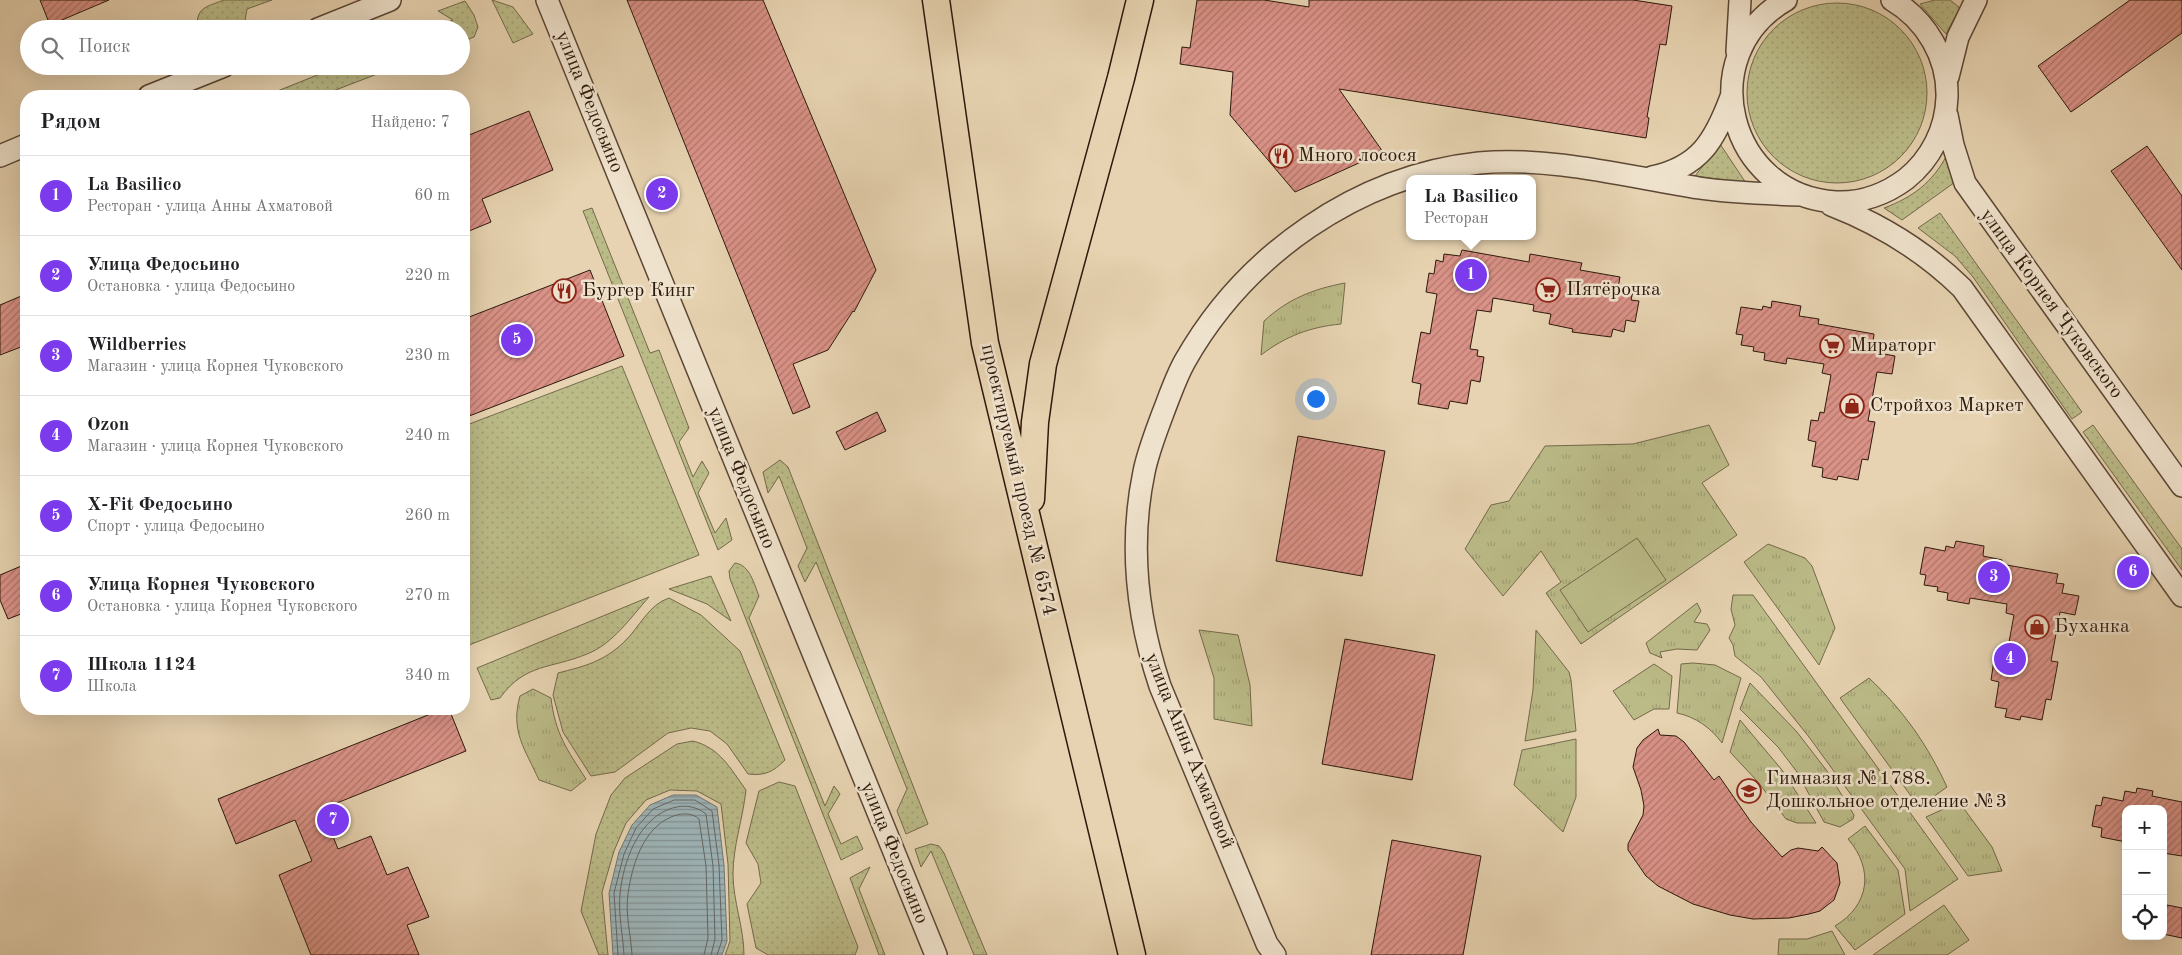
<!DOCTYPE html>
<html lang="ru">
<head>
<meta charset="utf-8">
<style>
  :root { --surface:#fff; --page:#f6f6f6; --text:#202124; --muted:#757577; --line:#e0e0e0; --accent:#7c3aed }
  body { margin:0; font-family:"Old Standard TT",serif; background:var(--page); color:var(--text) }
  .controls { position:absolute; right:15px; bottom:15px; display:grid; overflow:hidden; border-radius:10px; box-shadow:0 5px 20px #0002 }
  .controls button { width:45px; height:45px; display:grid; place-items:center; padding:0; border:0; border-bottom:1px solid var(--line); background:var(--surface); color:var(--text); font:25px sans-serif }
  .you { position:absolute; left:1315px; top:398px; width:18px; height:18px; margin:-12px; border:4px solid #fff; border-radius:50%; background:#1a73e8; box-shadow:0 0 0 8px #1a73e833 }
  .badge { display:grid; place-items:center; width:32px; height:32px; border-radius:50%; background:var(--accent); color:#fff; font-size:16px; font-weight:700 }
  .pin { position:absolute; translate:-50% -50%; border:2px solid #fff; box-shadow:0 1px 5px #0006 }
  .popup { position:absolute; left:1406px; top:175px; width:130px; height:65px; box-sizing:border-box; display:grid; place-content:center; border-radius:10px; background:var(--surface); filter:drop-shadow(0 1px 4px #0005); font-size:16px; white-space:nowrap; color:var(--muted) }
  .popup b { font-size:19px; color:var(--text) }
  .popup::after { content:''; position:absolute; left:50%; top:100%; margin-left:-10px; border:10px solid transparent; border-top-color:var(--surface) }
  .list { margin:0; padding:0; list-style:none }
  h2 { display:flex; justify-content:space-between; align-items:center; height:65px; margin:0; padding:0 20px; font-size:21px }
  h2 small { font-size:16px; font-weight:400; color:var(--muted) }
  .list li { display:grid; grid-template-columns:32px 1fr auto; gap:15px; align-items:center; box-sizing:border-box; height:80px; padding:0 20px; border-top:1px solid var(--line) }
  .list b { display:block; font-size:19px; white-space:nowrap }
  .list p { margin:0; font-size:16px; white-space:nowrap; color:var(--muted) }
  .list em { font-size:16px; font-style:normal; color:var(--muted) }
  .icon { flex:none; width:28px; height:28px; fill:none; stroke:currentColor; stroke-width:2; stroke-linecap:round; stroke-linejoin:round }
  .map { position:relative; flex:none; width:2182px; height:955px; overflow:hidden }
  .search { position:absolute; background:var(--surface); box-shadow:0 5px 20px #0002; left:20px; top:20px; width:450px; height:55px; display:flex; align-items:center; gap:12px; box-sizing:border-box; padding:0 18px; border-radius:28px; color:var(--muted); font-size:19px }
  .panel { position:absolute; background:var(--surface); box-shadow:0 5px 20px #0002; left:20px; top:90px; width:450px; height:625px; border-radius:20px }
  .map>svg:first-child { display:block }
</style>
</head>
<body>
<div class="map">
<svg width="2182" height="955" viewBox="0 0 2182 955">
  <defs>
    <pattern id="grass-dots" width="8" height="8" patternUnits="userSpaceOnUse" patternTransform="scale(1.25)"><rect width="8" height="8" fill="#bb8"/><path d="M2 2h.1M6 6h.1" fill="none" stroke="#a1a074" stroke-width="1.8" stroke-linecap="round"/></pattern>
    <pattern id="park-tufts" width="24" height="20" patternUnits="userSpaceOnUse" patternTransform="scale(1.25)"><rect width="24" height="20" fill="#bb8"/><path d="M3 7l-1-3M5 7V3M7 7l1-3M15 17l-1-3M17 17v-4M19 17l1-3" fill="none" stroke="#a1a074"/></pattern>
    <pattern id="water-rules" width="6" height="5" patternUnits="userSpaceOnUse" patternTransform="scale(1.25)"><rect width="6" height="5" fill="#9db4b8"/><path d="M0 2.5h6" fill="none" stroke="#809194"/></pattern>
    <pattern id="building-hatch" width="6" height="6" patternUnits="userSpaceOnUse" patternTransform="scale(1.25)"><rect width="6" height="6" fill="#da9287"/><path d="M-1 1l2-2M0 6l6-6M5 7l2-2" fill="none" stroke="#b1766d"/></pattern>
  </defs>
  <rect width="100%" height="100%" fill="#e7d3b1"/>
  <filter id="stains"><feTurbulence type="fractalNoise" baseFrequency=".004" numOctaves="4"/><feColorMatrix values="0 0 0 0 .2 0 0 0 0 .09 0 0 0 0 .02 0 0 0 .5 -.17"/></filter>
  <radialGradient id="worn" r=".72"><stop offset=".6" stop-color="#630" stop-opacity="0"/><stop offset="1" stop-color="#630" stop-opacity=".3"/></radialGradient>
  <path fill="url(#grass-dots)" stroke="#746a4a" d="M224 0H272L247 9 244 26 237 29H197C196 7 206 7 224 0Z
    M492 0 513 7 533 34 513 43Z
    M1935 0H1950L1960 8 1946 34 1920 4Z
    M465 1 474 15 478 27 474 37 461 42V29H433L453 20 438 11Z
    M1747 93a90 90 0 1 1 180 0a90 90 0 1 1-180 0Z
    M340 66H398L320 96H265Z
    M1720 144 1746 183 1695 176Z
    M1947 155 1958 180 1902 220 1884 208C1913 197 1932 183 1947 155Z
    M592 208 650 353 659 350 689 428 679 442 693 477 702 461 709 473 698 493 715 533 726 518 732 540 718 550 583 211Z
    M1940 213 2082 412 2072 419 1973 277 1955 256 1918 228Z
    M622 366 699 555 464 647V426Z
    M2093 425 2182 549V570L2083 432Z
    M780 460 788 467 928 824 906 834 897 811 907 789 816 562 805 582 798 566 807 548 779 476 768 493 763 472Z
    M735 563C750 565 754 584 759 596L749 618 825 806 834 786 840 794 828 814 841 844 857 836 863 849 841 860 730 579 729 571Z
    M711 576 731 621 707 604 669 589Z
    M649 597C631 617 613 644 587 654 551 669 525 663 500 698L491 700 477 668Z
    M669 598 701 615 740 651 785 760C773 772 765 776 748 774L727 744 710 731 691 728 668 733 615 772 591 776 563 732 553 695 558 673C585 666 603 662 624 642 640 627 648 605 669 598Z
    M693 741C720 748 730 768 746 790 743 818 733 846 733 874 733 901 744 928 744 955H725L730 941 728 864 721 804 697 791 670 790 646 800 626 823 614 851 602 892 608 955H599L581 911 596 834 611 795 625 778 677 744Z
    M779 782 795 786 858 947 855 955H768L756 948 747 904 761 883 758 864 746 843 759 791Z
    M931 844 939 846 944 853 987 955H974L931 851 921 867 915 849Z
    M870 867 859 889 885 955H879L850 878Z"/>
  <path fill="url(#park-tufts)" stroke="#746a4a" d="M1345 283 1341 324C1310 327 1286 336 1261 355L1264 321C1288 299 1313 289 1345 283Z
    M1709 425 1729 465 1702 483 1737 535 1581 644 1546 593 1561 582 1541 551 1503 596 1465 549 1491 505 1509 501 1545 446 1633 444Z
    M1768 544 1805 558 1812 566 1835 628 1819 665 1744 562Z
    M1733 595H1753L1958 879 1910 911 1905 869 1809 737 1761 677 1735 656 1733 645 1729 638 1735 625 1731 609Z
    M1697 603 1701 611 1694 622 1707 624 1710 630 1697 650 1677 649 1660 652 1662 658 1650 653 1646 643Z
    M1199 630 1238 635 1250 685 1252 726 1214 719V678Z
    M1536 630 1569 672 1571 680 1576 731 1525 741 1533 690Z
    M1693 663 1715 665 1741 678 1722 743C1711 728 1696 717 1677 713L1681 664Z
    M1654 664 1672 676 1669 709H1654L1634 720 1613 691Z
    M1869 678C1903 710 1927 744 1947 787L1919 807 1840 698Z
    M1750 683 1797 732 1827 771 1854 815 1853 819 1840 827 1824 822 1797 772 1778 747 1740 709Z
    M533 689 551 698C555 733 567 750 586 779L571 791 539 780C525 749 510 731 520 696Z
    M1740 720 1782 770 1816 823H1797L1786 819 1758 782 1730 752Z
    M1576 739V797L1563 832 1514 785 1522 750Z
    M1959 802 1992 847 2002 871 1968 876 1926 817Z
    M1865 826 1898 870 1905 914 1855 950 1835 926C1870 905 1874 869 1848 839Z
    M1944 905 1969 940 1947 955H1873Z
    M1832 931 1845 955H1778L1779 939H1807Z"/>
  <path fill="#bb8" stroke="#746a4a" d="M1637 538 1666 580 1588 632 1560 590Z"/>
  <path fill="url(#water-rules)" stroke="#707673" d="M673 795H696L717 807 724 865 727 941 722 955H613L609 893 619 852 632 825 650 805Z"/>
  <g fill="none" stroke-linecap="round" stroke-linejoin="round">
    <path stroke="#656662" stroke-width="1" d="M618 955 614 893 624 854 636 828 653 809 674 800H695L712 811 719 865 722 940 717 955
      M624 955C623 935 618 914 620 894 623 863 637 823 667 810 681 804 695 805 706 814L713 866 715 939 711 955
      M632 955C631 935 625 914 628 894 632 865 643 829 671 817 680 813 692 812 699 819L706 866 708 938 704 955"/>
  </g>
  <path fill="url(#building-hatch)" stroke="#2d180c" d="M40 0H109L50 25Z
    M627 0H763L876 270 854 312 853 311 828 350 793 364 810 407 793 414Z
    M1197 0H1264L1309 7V0H1633L1672 6 1666 45 1660 44 1647 117 1649 118 1646 138 1339 89 1383 152 1295 192 1230 115 1233 72 1180 64 1182 47 1190 48Z
    M2130 0H2182V33L2071 112 2038 66Z
    M529 111 553 170 482 199 491 222 464 233V137Z
    M2147 146 2182 196V270L2111 171Z
    M1462 250 1529 262 1530 254 1582 263 1580 270 1620 277 1618 288 1633 291 1631 300 1639 301 1635 322 1626 320 1624 332 1613 329 1611 337 1572 332 1573 329 1549 324 1551 314 1533 311 1534 305 1493 298 1491 312 1477 310 1470 349 1478 350 1477 356 1484 357 1480 382 1471 380 1467 404 1450 401 1448 409 1418 404 1421 384 1412 382 1421 332 1430 334 1437 294 1426 292 1429 273 1434 274 1436 260 1443 262 1444 254 1460 256Z
    M590 270 624 356 464 418V319Z
    M26 294V345L0 355V305Z
    M1772 301 1801 306 1799 316 1819 319 1818 324 1874 334 1873 342 1881 344 1879 353 1895 356 1892 374 1877 372 1868 421 1875 422 1868 460 1862 459 1858 480 1838 476 1837 480 1822 477 1823 468 1812 466 1816 442 1808 440 1811 420 1818 421 1820 412 1824 413 1831 375 1822 373 1824 364 1787 358 1786 364 1764 360 1765 353 1753 351 1754 347 1741 345 1743 335 1736 334 1741 307 1762 310 1763 306 1771 308Z
    M877 412 886 431 845 450 836 432Z
    M1298 436 1385 451 1362 576 1276 561Z
    M1956 541 1984 546 1983 556 2002 560 2001 564 2058 574 2056 583 2064 584 2062 593 2079 596 2075 615 2060 612 2051 661 2058 662 2051 700 2046 699 2042 720 2021 716 2020 720 2005 717 2007 709 1995 707 1999 682 1991 680 1994 660 2001 662 2003 652 2007 653 2014 615 2006 613 2007 604 1970 598 1969 604 1947 600 1948 593 1937 591 1938 587 1924 585 1926 575 1920 574 1925 547 1945 551 1946 546 1954 548Z
    M26 564V612L8 619 0 600V575Z
    M1345 639 1435 655 1412 780 1322 764Z
    M443 709H449L466 751 322 809 338 849 371 836 387 875 408 867 429 917 407 925 419 955H311L279 875 312 861 295 820 236 844 218 799Z
    M1658 729 1660 735 1676 736 1684 742 1714 780 1719 776 1751 822 1782 857 1791 850 1798 848 1818 851 1822 847 1837 863 1840 883 1834 900 1820 911 1809 914 1789 918 1753 919 1730 915 1693 904 1658 886 1646 876 1628 850V844L1643 815 1644 806 1641 790 1633 767 1637 748 1643 740Z
    M2137 788 2153 791 2152 796 2182 802V856L2163 853V809H2126V842L2101 837 2102 828 2092 826 2096 805 2101 806 2103 797 2123 801 2125 791 2136 793Z
    M1392 840 1481 856 1463 955H1371Z
    M2167 905 2182 908V938L2163 934Z"/>
  <g fill="none" stroke-linecap="round" stroke-linejoin="round">
    <g stroke="#5c4735" stroke-width="24">
      <path id="minor" d="M547 0 936 955
        M1786 0C1692 54 1728 196 1836 202 1861 203 1886 194 1906 179 1931 159 1946 129 1947 97 1948 57 1926 20 1892 0
        M318 29 390 0
        M1737 52 1740 0
        M1948 77 1958 37 1976 0
        M149 96 224 66
        M1947 115 1953 145 1965 183 2182 486
        M0 156 26 145
        M1652 177C1700 167 1715 140 1731 97
        M1831 205C1880 224 1924 251 1962 288L2182 596
        M1275 955 1267 944 1160 686C1137 617 1129 544 1144 472 1148 452 1156 432 1163 413 1170 395 1176 377 1185 361 1245 255 1357 176 1479 163 1550 156 1629 177 1699 188 1733 193 1767 194 1802 195"/>
    </g>
    <g stroke="#2d180c" stroke-width="29">
      <path id="major" d="M936 0 985 343 1132 955
        M1031 499 1035 422 1043 364 1121 78 1140 0"/>
    </g>
    <use href="#minor" stroke="#efe2cc" stroke-width="21"/>
    <use href="#major" stroke="#e7d3b1" stroke-width="26"/>
  </g>
  <defs>
    <g id="restaurant-ring" transform="scale(1.25)"><circle r="9.5" fill="#efe2cc" stroke="#8f2418" stroke-width="1.5"/><path d="M-5-6h1v4h1v-4h1v4h1v-4h1v5L-1.5 .5V6h-2V.5L-5-1ZM5-6V6H3V1.5H1.5Q1.5-4 5-6Z" fill="#8f2418"/></g>
    <g id="supermarket-ring" transform="scale(1.25)"><circle r="9.5" fill="#efe2cc" stroke="#8f2418" stroke-width="1.5"/><path d="M-6-5.5h2.5l.6 2H6L4.5 2H-2.5L-4.4-4H-6ZM-1.5 3.2a1.3 1.3 0 1 0 .1 0ZM3 3.2a1.3 1.3 0 1 0 .1 0Z" fill="#8f2418"/></g>
    <g id="shop-ring" transform="scale(1.25)"><circle r="9.5" fill="#efe2cc" stroke="#8f2418" stroke-width="1.5"/><path d="M-5-2.5h2.3a2.7 3.5 0 0 1 5.4 0H5L5.5 6h-11ZM-1.5-2.5h3a1.5 2.3 0 0 0-3 0Z" fill="#8f2418"/></g>
    <g id="school-ring" transform="scale(1.25)"><circle r="9.5" fill="#efe2cc" stroke="#8f2418" stroke-width="1.5"/><path d="M0-5L7-2L0 1L-7-2ZM-4 1L0 2.5L4 1V4Q0 6-4 4Z" fill="#8f2418"/></g>
  </defs>
  <g fill-rule="evenodd">
    <use href="#restaurant-ring" x="1281" y="156"/>
    <use href="#supermarket-ring" x="1548" y="290"/>
    <use href="#restaurant-ring" x="564" y="291"/>
    <use href="#supermarket-ring" x="1832" y="346"/>
    <use href="#shop-ring" x="1852" y="406"/>
    <use href="#shop-ring" x="2037" y="627"/>
    <use href="#school-ring" x="1749" y="791"/>
  </g>
  <g text-anchor="middle" dominant-baseline="central" stroke-width="5" stroke-linejoin="round" paint-order="stroke">
    <g font-size="20" fill="#2d180c" stroke="#efe2cc">
      <text transform="translate(589 102) rotate(68)">улица Федосьино</text>
      <text transform="translate(2051 304) rotate(54)">улица Корнея Чуковского</text>
      <text transform="translate(741 478) rotate(68)">улица Федосьино</text>
      <text transform="translate(1018 480) rotate(77)">проектируемый проезд № 6574</text>
      <text transform="translate(1189 751) rotate(68)">улица Анны Ахматовой</text>
      <text transform="translate(894 853) rotate(68)">улица Федосьино</text>
    </g>
    <g font-size="20" fill="#2d180c" stroke="#efe2cc" text-anchor="start">
      <text x="1298" y="156">Много лосося</text>
      <text x="1566" y="290">Пятёрочка</text>
      <text x="582" y="291">Бургер Кинг</text>
      <text x="1850" y="346">Мираторг</text>
      <text x="1870" y="406">Стройхоз Маркет</text>
      <text x="2054" y="627">Буханка</text>
      <text x="1766" y="779">Гимназия №1788.<tspan x="1766" dy="23">Дошкольное отделение №3</tspan></text>
    </g>
  </g>
  <rect width="100%" height="100%" filter="url(#stains)"/>
  <rect width="100%" height="100%" fill="url(#worn)"/>
</svg>
<div class="controls">
<button>+</button>
<button>−</button>
<button><svg class="icon" aria-label="locate" viewBox="0 0 24 24"><circle cx="12" cy="12" r="6"/><path d="M12 2v4M12 18v4M2 12h4M18 12h4"/></svg></button>
</div>
<div class="you"></div>
<div class="pin badge" style="left:1471px;top:275px">1</div>
<div class="popup"><b>La Basilico</b>Ресторан</div>
<div class="pin badge" style="left:662px;top:194px">2</div>
<div class="pin badge" style="left:1994px;top:577px">3</div>
<div class="pin badge" style="left:2010px;top:659px">4</div>
<div class="pin badge" style="left:517px;top:340px">5</div>
<div class="pin badge" style="left:2133px;top:572px">6</div>
<div class="pin badge" style="left:333px;top:820px">7</div>
<div class="search"><svg class="icon" aria-label="search" viewBox="0 0 24 24"><circle cx="10" cy="10" r="6"/><path d="M15 15l6 6"/></svg>Поиск</div>
<section class="panel">
<h2>Рядом<small>Найдено: 7</small></h2>
<ul class="list">
<li><span class="badge">1</span><div><b>La Basilico</b><p>Ресторан · улица Анны Ахматовой</p></div><em>60 m</em></li>
<li><span class="badge">2</span><div><b>Улица Федосьино</b><p>Остановка · улица Федосьино</p></div><em>220 m</em></li>
<li><span class="badge">3</span><div><b>Wildberries</b><p>Магазин · улица Корнея Чуковского</p></div><em>230 m</em></li>
<li><span class="badge">4</span><div><b>Ozon</b><p>Магазин · улица Корнея Чуковского</p></div><em>240 m</em></li>
<li><span class="badge">5</span><div><b>X-Fit Федосьино</b><p>Спорт · улица Федосьино</p></div><em>260 m</em></li>
<li><span class="badge">6</span><div><b>Улица Корнея Чуковского</b><p>Остановка · улица Корнея Чуковского</p></div><em>270 m</em></li>
<li><span class="badge">7</span><div><b>Школа 1124</b><p>Школа</p></div><em>340 m</em></li>
</ul>
</section>
</div>
</body>
</html>
